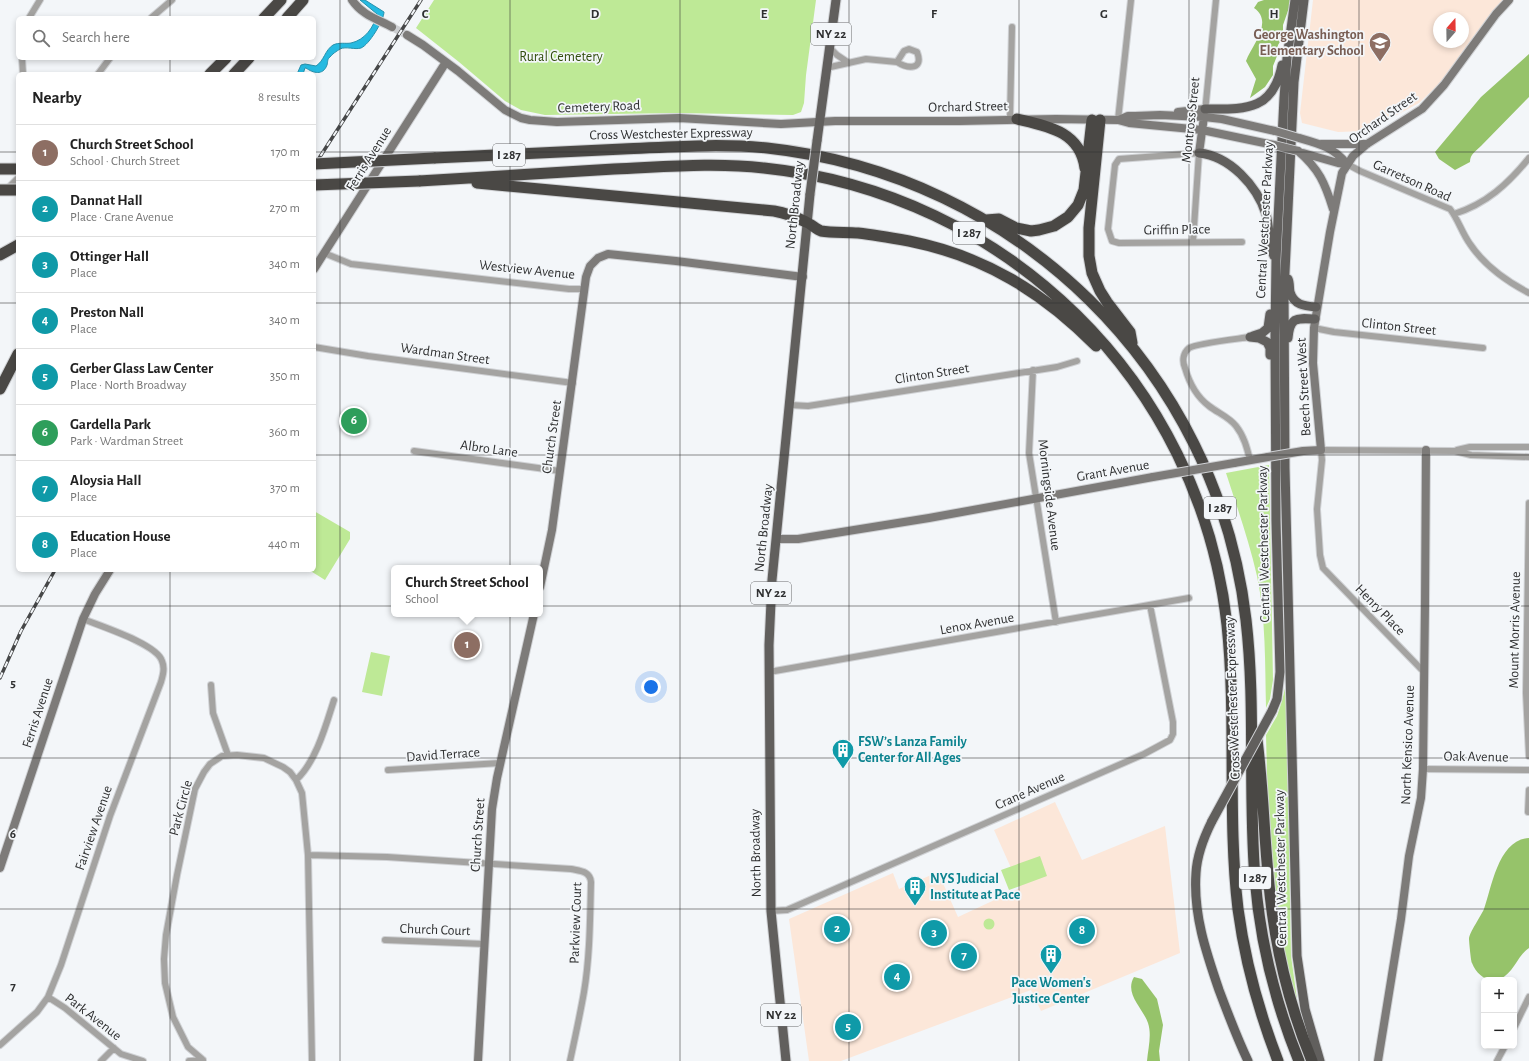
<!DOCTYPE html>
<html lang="en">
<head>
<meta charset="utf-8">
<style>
  :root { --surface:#fff; --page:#f2f2f2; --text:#222; --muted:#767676; --line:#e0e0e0; --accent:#db2777 }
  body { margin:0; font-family:"Alegreya Sans",sans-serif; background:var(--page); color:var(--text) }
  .controls { position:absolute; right:12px; bottom:12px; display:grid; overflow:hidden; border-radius:6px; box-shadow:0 2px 6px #0003 }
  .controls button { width:36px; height:36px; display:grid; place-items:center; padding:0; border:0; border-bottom:1px solid var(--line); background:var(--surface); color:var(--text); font:20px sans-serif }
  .compass { position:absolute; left:1433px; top:12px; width:36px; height:36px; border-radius:50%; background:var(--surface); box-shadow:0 2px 6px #0003; rotate:20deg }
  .you { position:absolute; left:651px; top:687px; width:14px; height:14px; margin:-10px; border:3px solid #fff; border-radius:50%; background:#1a73e8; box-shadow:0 0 0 6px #1a73e833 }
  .badge { display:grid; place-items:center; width:26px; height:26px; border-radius:50%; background:var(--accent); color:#fff; font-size:13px; font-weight:700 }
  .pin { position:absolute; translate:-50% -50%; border:2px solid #fff; box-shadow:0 1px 4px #0006 }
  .popup { position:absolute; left:391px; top:565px; width:152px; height:52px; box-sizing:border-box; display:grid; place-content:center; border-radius:6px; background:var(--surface); filter:drop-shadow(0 1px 3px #0005); font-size:13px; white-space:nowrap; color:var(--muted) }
  .popup b { font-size:15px; color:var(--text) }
  .popup::after { content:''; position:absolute; left:50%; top:100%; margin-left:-8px; border:8px solid transparent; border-top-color:var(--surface) }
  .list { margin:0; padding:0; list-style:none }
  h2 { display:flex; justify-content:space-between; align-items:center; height:52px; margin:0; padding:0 16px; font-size:17px }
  h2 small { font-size:13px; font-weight:400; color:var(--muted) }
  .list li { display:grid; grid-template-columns:26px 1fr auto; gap:12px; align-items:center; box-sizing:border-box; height:56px; padding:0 16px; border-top:1px solid var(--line) }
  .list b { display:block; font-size:15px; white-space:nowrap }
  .list p { margin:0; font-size:13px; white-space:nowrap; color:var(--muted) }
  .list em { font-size:13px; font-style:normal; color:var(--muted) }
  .icon { flex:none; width:22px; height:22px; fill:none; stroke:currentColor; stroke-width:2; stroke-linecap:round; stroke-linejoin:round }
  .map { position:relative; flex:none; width:1529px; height:1061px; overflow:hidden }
  .search { position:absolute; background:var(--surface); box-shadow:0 2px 6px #0003; left:16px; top:16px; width:300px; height:44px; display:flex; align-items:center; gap:10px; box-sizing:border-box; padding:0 14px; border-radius:6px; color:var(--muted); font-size:15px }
  .panel { position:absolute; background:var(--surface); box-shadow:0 2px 6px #0003; left:16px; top:72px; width:300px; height:500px; border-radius:6px }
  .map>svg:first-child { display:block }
</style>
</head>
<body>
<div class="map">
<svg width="1529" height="1061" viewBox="0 0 1529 1061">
  <rect width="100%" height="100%" fill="#f3f6f9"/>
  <path fill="#fce7d9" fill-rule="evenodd" d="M1313 0H1504L1491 13 1440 83 1419 103 1367 131 1338 132 1302 123 1300 113ZM1439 18H1463V42H1439Z
    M1055 802 1082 860 1165 826 1180 953 1041 1011 1031 990 841 1061H809L789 919 893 873 899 889 938 872 958 917 1020 888 994 830Z"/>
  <path fill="#bee996" d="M434 0H816L806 75 804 103 801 112 793 115 677 113 545 115 521 110 505 101 459 62 416 28Z
    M1269 465 1273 680 1270 699 1266 708C1265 664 1266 619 1257 576 1249 541 1237 507 1226 473Z
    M314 511 350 532V539L325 580 309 570H314Z
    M371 652 390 656 382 696 362 692Z
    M1286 684 1291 956 1298 1006 1289 977 1275 901 1268 811 1266 735 1277 716 1282 701Z
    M1040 856 1047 876 1009 890 1001 870Z
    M983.5 924a5.5 5.5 0 1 1 11 0a5.5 5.5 0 1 1-11 0Z"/>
  <path fill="#96c36a" d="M1264 0H1290V5L1283 25V37L1278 45 1277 56 1273 66V75L1265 87 1250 98 1256 79 1246 61C1252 45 1274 22 1254 8L1258 2Z
    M1529 54V97L1528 98 1481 146C1476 151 1470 154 1470 162L1455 170 1439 159 1435 152 1481 97Z
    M1529 838V948C1517 956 1514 973 1500 979 1488 984 1476 974 1472 963 1471 962 1469 941 1469 939 1469 933 1481 916 1484 909 1492 887 1498 840 1529 838Z
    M1134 977 1142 979 1157 999 1163 1025 1159 1051 1160 1061H1147C1148 1049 1152 1035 1148 1023 1143 1008 1124 994 1134 977Z"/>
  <path fill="#25bae1" stroke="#2891ac" d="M360 0H365L384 12C384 20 369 45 361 48 355 50 346 46 340 49 337 51 332 54 330 57 327 59 328 62 327 65 323 76 313 73 306 68H305L303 74H297L301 65 305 64 316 66C324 61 325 50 333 45 339 42 346 44 351 43 365 40 374 27 377 14Z"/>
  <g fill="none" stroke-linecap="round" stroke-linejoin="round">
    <path stroke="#ccced1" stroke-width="8" stroke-dasharray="8 4" stroke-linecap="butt" d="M392 27 407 35"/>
    <g stroke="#d0d2d5" stroke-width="8">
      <path id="street" d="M29 18 40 0
        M151 18 172 0
        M829 47 837 55 849 63
        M909 49 917 52C924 70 908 69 897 62L904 51Z
        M22 58 23 74
        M826 68 866 59 897 62
        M98 74 110 58
        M1205 112 1216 0
        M1010 119 1012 27
        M1118 120 1131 0
        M1347 164 1360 171 1450 209C1458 219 1462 233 1470 244 1484 265 1506 281 1529 293
        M6 190 18 178
        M1454 214C1486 204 1508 184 1529 158
        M1193 242 1199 153 1119 159 1115 165 1108 229 1112 241 1119 243 1242 242
        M324 253 351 264 569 289H585
        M1314 328 1334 332 1483 348
        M1250 337C1237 339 1198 343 1189 348 1183 353 1182 361 1185 368 1189 382 1197 397 1209 406 1218 413 1229 417 1236 426 1244 436 1247 448 1250 460
        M314 347 368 356 573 383
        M1033 370 1029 453 1056 622
        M790 405 808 406 1057 367 1077 361
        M1457 450 1470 447H1529
        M414 451 560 471
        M1529 503 1526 693 1529 756
        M769 672 1189 598
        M1424 672 1323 568 1320 555 1317 509 1322 460 1321 450 1455 451 1471 455 1529 457
        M211 685 213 713 228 755
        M1423 769 1529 770
        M388 770 500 763
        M296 780C316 762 326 725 334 700
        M1528 812 1529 790
        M308 855 387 857 571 869C580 871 590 871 591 882 590 919 590 956 584 992 580 1015 575 1038 570 1061
        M771 911 787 910 1144 754 1170 740 1173 734V722L1150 605
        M385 940 484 944
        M48 997 65 1008 121 1054 143 1061
        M1514 1028 1529 997
        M0 1045 37 1012 48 997 61 965 110 816 161 682C163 675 165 668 162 661 157 644 100 626 83 619
        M202 1059 188 1047 173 1017 165 983 164 959 166 935 177 875 195 789 204 772 210 764 222 756 237 755 264 758 283 767 290 772 296 780 302 793 308 855 312 1061
        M101 1061 114 1048
        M189 1061 203 1060
        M1497 1061 1505 1046"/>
    </g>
    <g stroke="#d0d2d5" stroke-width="10">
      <path id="secondary" d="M352 0C362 15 377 19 392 27
        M407 35 423 45 458 71 505 110 521 118 530 120 557 122 679 118 781 124 835 121H960L1056 119 1118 120 1129 123 1202 130 1274 145
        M1178 112 1205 109
        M1119 120 1128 116H1135L1160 115 1204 117 1222 119 1275 131
        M1299 138C1320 144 1333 147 1347 164
        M1321 144H1367
        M1298 151C1319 169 1325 183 1333 209
        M1199 153 1204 117
        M1303 153 1338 163 1347 164
        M314 269 446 62
        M1303 451 1321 450 1313 363 1314 328 1330 232 1342 173 1353 156 1367 144 1422 109 1444 85 1496 14 1509 0
        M1234 463 1268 457
        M776 539H798L929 518 1153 477
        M540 587 552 530 586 277 590 266 598 258 608 254 676 261 803 277
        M0 868 83 619 95 594 110 570
        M478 1061 492 809 497 778 534 614
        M1378 1061 1401 919 1409 856 1421 798 1423 769 1425 606 1426 450"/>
    </g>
    <g stroke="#d0d2d5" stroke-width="11">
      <path id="primary" d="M1304 0 1294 82 1284 293 1285 468 1297 956 1305 1009 1320 1061
        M1205 109C1244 109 1273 112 1282 65
        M817 141 836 0
        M1199 153C1230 156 1257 186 1266 214 1270 228 1268 244 1274 256
        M1288 279C1290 283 1289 288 1290 292 1294 305 1304 306 1316 307
        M1253 336 1262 333 1268 328 1270 314
        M1250 337 1259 338 1267 342 1270 348V355
        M1288 338C1290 317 1296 318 1315 319
        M1272 711 1277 699 1280 672 1276 521 1275 335 1276 260 1284 98 1287 58 1295 0
        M1212 821C1204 837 1197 855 1196 873 1193 914 1206 952 1219 990 1228 1014 1237 1038 1248 1061
        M786 1061 771 911 769 645 772 580 810 194"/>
    </g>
    <g stroke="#d0d2d5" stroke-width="13">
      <path id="highway" d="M264 18 281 0
        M287 18 303 0
        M210 74 226 58
        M234 74 249 58
        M1017 119C1047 126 1080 131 1085 168
        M1100 120 1089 228V256L1092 273 1100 291 1107 302 1130 332 1132 343
        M434 158C497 155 560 152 623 149 671 147 719 143 767 148 1017 175 1217 369 1246 620 1256 706 1248 792 1255 878 1260 941 1275 1002 1299 1061
        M0 169H18
        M419 181C484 177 549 173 614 169 663 167 714 162 764 168 1006 193 1200 381 1227 625 1237 719 1227 816 1238 909 1245 961 1259 1012 1278 1061
        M477 183 774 211C785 213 796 217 806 222 811 224 816 229 821 231 832 233 847 232 858 233 875 235 892 238 909 241 984 256 1043 292 1096 346
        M986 220 999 219 1016 228 1031 231 1039 230 1054 226 1068 217 1078 205 1084 190 1092 120
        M0 255 18 245
        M0 389 18 354
        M1257 740C1265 801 1264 864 1274 924 1281 971 1294 1017 1312 1061"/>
    </g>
    <use href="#street" stroke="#a4a3a1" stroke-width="6"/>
    <use href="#secondary" stroke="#7d7b79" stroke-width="8"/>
    <use href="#primary" stroke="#615f5d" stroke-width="9"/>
    <use href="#highway" stroke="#4a4845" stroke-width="11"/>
    <g stroke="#464748" stroke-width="3.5">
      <path id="rail" d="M314 166 421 0
        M0 678 21 631 55 570"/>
    </g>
    <use href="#rail" stroke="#f3f6f9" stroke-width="2" stroke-dasharray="6" stroke-linecap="butt"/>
    <g stroke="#d0d2d5" stroke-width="10" stroke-linecap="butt">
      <path id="secondary-bridge" d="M1275 131 1299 138
        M1274 145 1298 151
        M1268 457 1303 451
        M1153 477 1234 463"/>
    </g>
    <g stroke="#d0d2d5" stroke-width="11" stroke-linecap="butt">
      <path id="primary-bridge" d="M810 194 817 141
        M1212 821 1272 711"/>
    </g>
    <g stroke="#d0d2d5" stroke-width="13" stroke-linecap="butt">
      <path id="highway-bridge" d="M314 164 434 158
        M314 185 419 181
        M0 190H18"/>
    </g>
    <use href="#secondary-bridge" stroke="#7d7b79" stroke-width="8"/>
    <use href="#primary-bridge" stroke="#615f5d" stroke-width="9"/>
    <use href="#highway-bridge" stroke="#4a4845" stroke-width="11"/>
  </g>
  <path fill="none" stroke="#2f3031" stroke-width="1" stroke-opacity="0.55" d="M170 0V18M340 0V1061M510 0V1061M680 0V1061M849 0V1061M1019 0V1061M1189 0V1061M1359 0V1061M170 58V74M0 152H18M314 152H1529M0 303H18M314 303H1529M0 455H18M314 455H1529M170 570V1061M0 606H1529M0 758H1529M0 909H1529"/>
  <defs>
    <g id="school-pin" transform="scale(1.15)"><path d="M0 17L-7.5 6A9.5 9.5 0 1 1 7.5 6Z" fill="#8d6e63" stroke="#f3f6f9"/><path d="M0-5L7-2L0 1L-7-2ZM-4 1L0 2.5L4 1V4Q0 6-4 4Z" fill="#fff"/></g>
    <g id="building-pin" transform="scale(1.15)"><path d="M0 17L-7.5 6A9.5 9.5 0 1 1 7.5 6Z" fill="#0f9aa8" stroke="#f3f6f9"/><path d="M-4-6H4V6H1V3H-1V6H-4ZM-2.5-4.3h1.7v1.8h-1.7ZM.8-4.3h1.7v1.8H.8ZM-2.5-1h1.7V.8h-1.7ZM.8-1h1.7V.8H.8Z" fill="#fff"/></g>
  </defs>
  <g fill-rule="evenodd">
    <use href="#school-pin" x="1380" y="43"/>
    <use href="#building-pin" x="843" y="750"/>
    <use href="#building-pin" x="915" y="887"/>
    <use href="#building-pin" x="1051" y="955"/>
  </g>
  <g text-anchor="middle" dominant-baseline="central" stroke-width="3.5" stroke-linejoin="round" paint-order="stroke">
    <g fill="#f3f6f9" stroke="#6a6b6d" stroke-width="1">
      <rect x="811" y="23" width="40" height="22" rx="3"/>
      <rect x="493" y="144" width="32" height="22" rx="3"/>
      <rect x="953" y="222" width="32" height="22" rx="3"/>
      <rect x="1204" y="497" width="32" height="22" rx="3"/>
      <rect x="751" y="582" width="40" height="22" rx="3"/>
      <rect x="1239" y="867" width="32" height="22" rx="3"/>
      <rect x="761" y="1004" width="40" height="22" rx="3"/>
    </g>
    <g font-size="13" font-weight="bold" fill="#2f3031">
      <text x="831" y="34">NY 22</text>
      <text x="509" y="155">I 287</text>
      <text x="969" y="233">I 287</text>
      <text x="1220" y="508">I 287</text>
      <text x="771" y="593">NY 22</text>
      <text x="1255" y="878">I 287</text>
      <text x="781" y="1015">NY 22</text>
    </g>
    <g font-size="14" font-weight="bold" fill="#785e54" stroke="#f3f6f9" text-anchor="end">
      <text x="1364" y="35">George Washington<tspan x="1364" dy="16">Elementary School</tspan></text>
    </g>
    <g font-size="14" fill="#324e0e" stroke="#f3f6f9">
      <text x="561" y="57">Rural Cemetery</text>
    </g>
    <g font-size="14" fill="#2f3031" stroke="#f3f6f9">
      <text transform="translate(599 107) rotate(-2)">Cemetery Road</text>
      <text transform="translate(968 107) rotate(-1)">Orchard Street</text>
      <text transform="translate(1383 118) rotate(-35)">Orchard Street</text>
      <text transform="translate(1191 120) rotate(-84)">Montross Street</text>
      <text transform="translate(671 134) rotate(-1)">Cross Westchester Expressway</text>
      <text transform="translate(369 159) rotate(-58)">Ferris Avenue</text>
      <text transform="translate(1412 181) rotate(24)">Garretson Road</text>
      <text transform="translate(795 205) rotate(-84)">North Broadway</text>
      <text transform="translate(1265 220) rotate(-87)">Central Westchester Parkway</text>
      <text transform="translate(1177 230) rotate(-1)">Griffin Place</text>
      <text transform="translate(527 270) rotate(6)">Westview Avenue</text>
      <text transform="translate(1399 327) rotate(6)">Clinton Street</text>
      <text transform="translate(445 354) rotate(8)">Wardman Street</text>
      <text transform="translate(932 374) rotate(-9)">Clinton Street</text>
      <text transform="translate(1304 387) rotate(-93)">Beech Street West</text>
      <text transform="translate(552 437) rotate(-82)">Church Street</text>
      <text transform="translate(489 449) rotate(8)">Albro Lane</text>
      <text transform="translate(1113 471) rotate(-10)">Grant Avenue</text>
      <text transform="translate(1049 495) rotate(83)">Morningside Avenue</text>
      <text transform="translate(764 528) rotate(-84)">North Broadway</text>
      <text transform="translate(1264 544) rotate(-91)">Central Westchester Parkway</text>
      <text transform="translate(1380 610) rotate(46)">Henry Place</text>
      <text transform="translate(977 624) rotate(-10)">Lenox Avenue</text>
      <text transform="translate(1515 630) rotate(-89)">Mount Morris Avenue</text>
      <text transform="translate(1233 698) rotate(-92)">Cross Westchester Expressway</text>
      <text transform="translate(38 713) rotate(-72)">Ferris Avenue</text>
      <text transform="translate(1408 745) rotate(-88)">North Kensico Avenue</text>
      <text transform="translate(443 755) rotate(-4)">David Terrace</text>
      <text transform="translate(1476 757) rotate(1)">Oak Avenue</text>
      <text transform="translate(1030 791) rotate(-24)">Crane Avenue</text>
      <text transform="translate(181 808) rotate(-75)">Park Circle</text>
      <text transform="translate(94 828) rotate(-71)">Fairview Avenue</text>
      <text transform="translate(478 835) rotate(-86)">Church Street</text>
      <text transform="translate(756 853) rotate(-91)">North Broadway</text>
      <text transform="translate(1281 868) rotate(-91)">Central Westchester Parkway</text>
      <text transform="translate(576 923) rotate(-88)">Parkview Court</text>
      <text transform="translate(435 930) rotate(2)">Church Court</text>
      <text transform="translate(93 1017) rotate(38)">Park Avenue</text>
    </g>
    <g font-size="14" font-weight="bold" fill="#0d838f" stroke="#f3f6f9" text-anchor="start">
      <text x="858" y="742">FSW’s Lanza Family<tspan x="858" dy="16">Center for All Ages</tspan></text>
      <text x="930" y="879">NYS Judicial<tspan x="930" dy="16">Institute at Pace</tspan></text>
      <text x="1051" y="983" text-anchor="middle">Pace Women's<tspan x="1051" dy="16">Justice Center</tspan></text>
    </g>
  </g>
  <g font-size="13" text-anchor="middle" font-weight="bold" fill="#2f3031" stroke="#f3f6f9" stroke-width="3.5" stroke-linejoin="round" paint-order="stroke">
    <text x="425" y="18">C</text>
    <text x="595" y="18">D</text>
    <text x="764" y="18">E</text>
    <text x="934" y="18">F</text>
    <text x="1104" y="18">G</text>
    <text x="1274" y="18">H</text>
    <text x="13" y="687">5</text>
    <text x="13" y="838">6</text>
    <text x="13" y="990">7</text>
  </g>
</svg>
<div class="controls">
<button>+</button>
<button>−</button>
</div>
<svg class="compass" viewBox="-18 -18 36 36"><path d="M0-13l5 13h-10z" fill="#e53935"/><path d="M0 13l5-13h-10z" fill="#767676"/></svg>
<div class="you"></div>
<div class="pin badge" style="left:467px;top:645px;background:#8d6e63">1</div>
<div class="popup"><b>Church Street School</b>School</div>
<div class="pin badge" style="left:837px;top:929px;background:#0f9aa8">2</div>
<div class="pin badge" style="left:934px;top:933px;background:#0f9aa8">3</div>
<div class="pin badge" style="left:897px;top:977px;background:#0f9aa8">4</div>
<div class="pin badge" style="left:848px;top:1027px;background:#0f9aa8">5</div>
<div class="pin badge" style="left:354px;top:421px;background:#2e9e5b">6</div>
<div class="pin badge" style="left:964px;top:956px;background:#0f9aa8">7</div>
<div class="pin badge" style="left:1082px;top:931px;background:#0f9aa8">8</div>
<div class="search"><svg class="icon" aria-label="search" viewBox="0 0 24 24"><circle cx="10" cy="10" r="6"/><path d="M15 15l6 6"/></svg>Search here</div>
<section class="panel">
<h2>Nearby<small>8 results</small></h2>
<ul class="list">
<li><span class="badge" style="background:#8d6e63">1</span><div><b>Church Street School</b><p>School · Church Street</p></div><em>170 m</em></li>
<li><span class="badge" style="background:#0f9aa8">2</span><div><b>Dannat Hall</b><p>Place · Crane Avenue</p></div><em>270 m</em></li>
<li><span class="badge" style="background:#0f9aa8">3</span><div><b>Ottinger Hall</b><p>Place</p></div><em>340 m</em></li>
<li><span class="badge" style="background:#0f9aa8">4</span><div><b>Preston Nall</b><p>Place</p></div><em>340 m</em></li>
<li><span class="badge" style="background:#0f9aa8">5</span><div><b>Gerber Glass Law Center</b><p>Place · North Broadway</p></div><em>350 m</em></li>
<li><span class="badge" style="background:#2e9e5b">6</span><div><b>Gardella Park</b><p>Park · Wardman Street</p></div><em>360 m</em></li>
<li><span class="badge" style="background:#0f9aa8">7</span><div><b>Aloysia Hall</b><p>Place</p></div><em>370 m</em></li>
<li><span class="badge" style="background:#0f9aa8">8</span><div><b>Education House</b><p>Place</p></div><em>440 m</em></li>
</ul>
</section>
</div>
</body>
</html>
